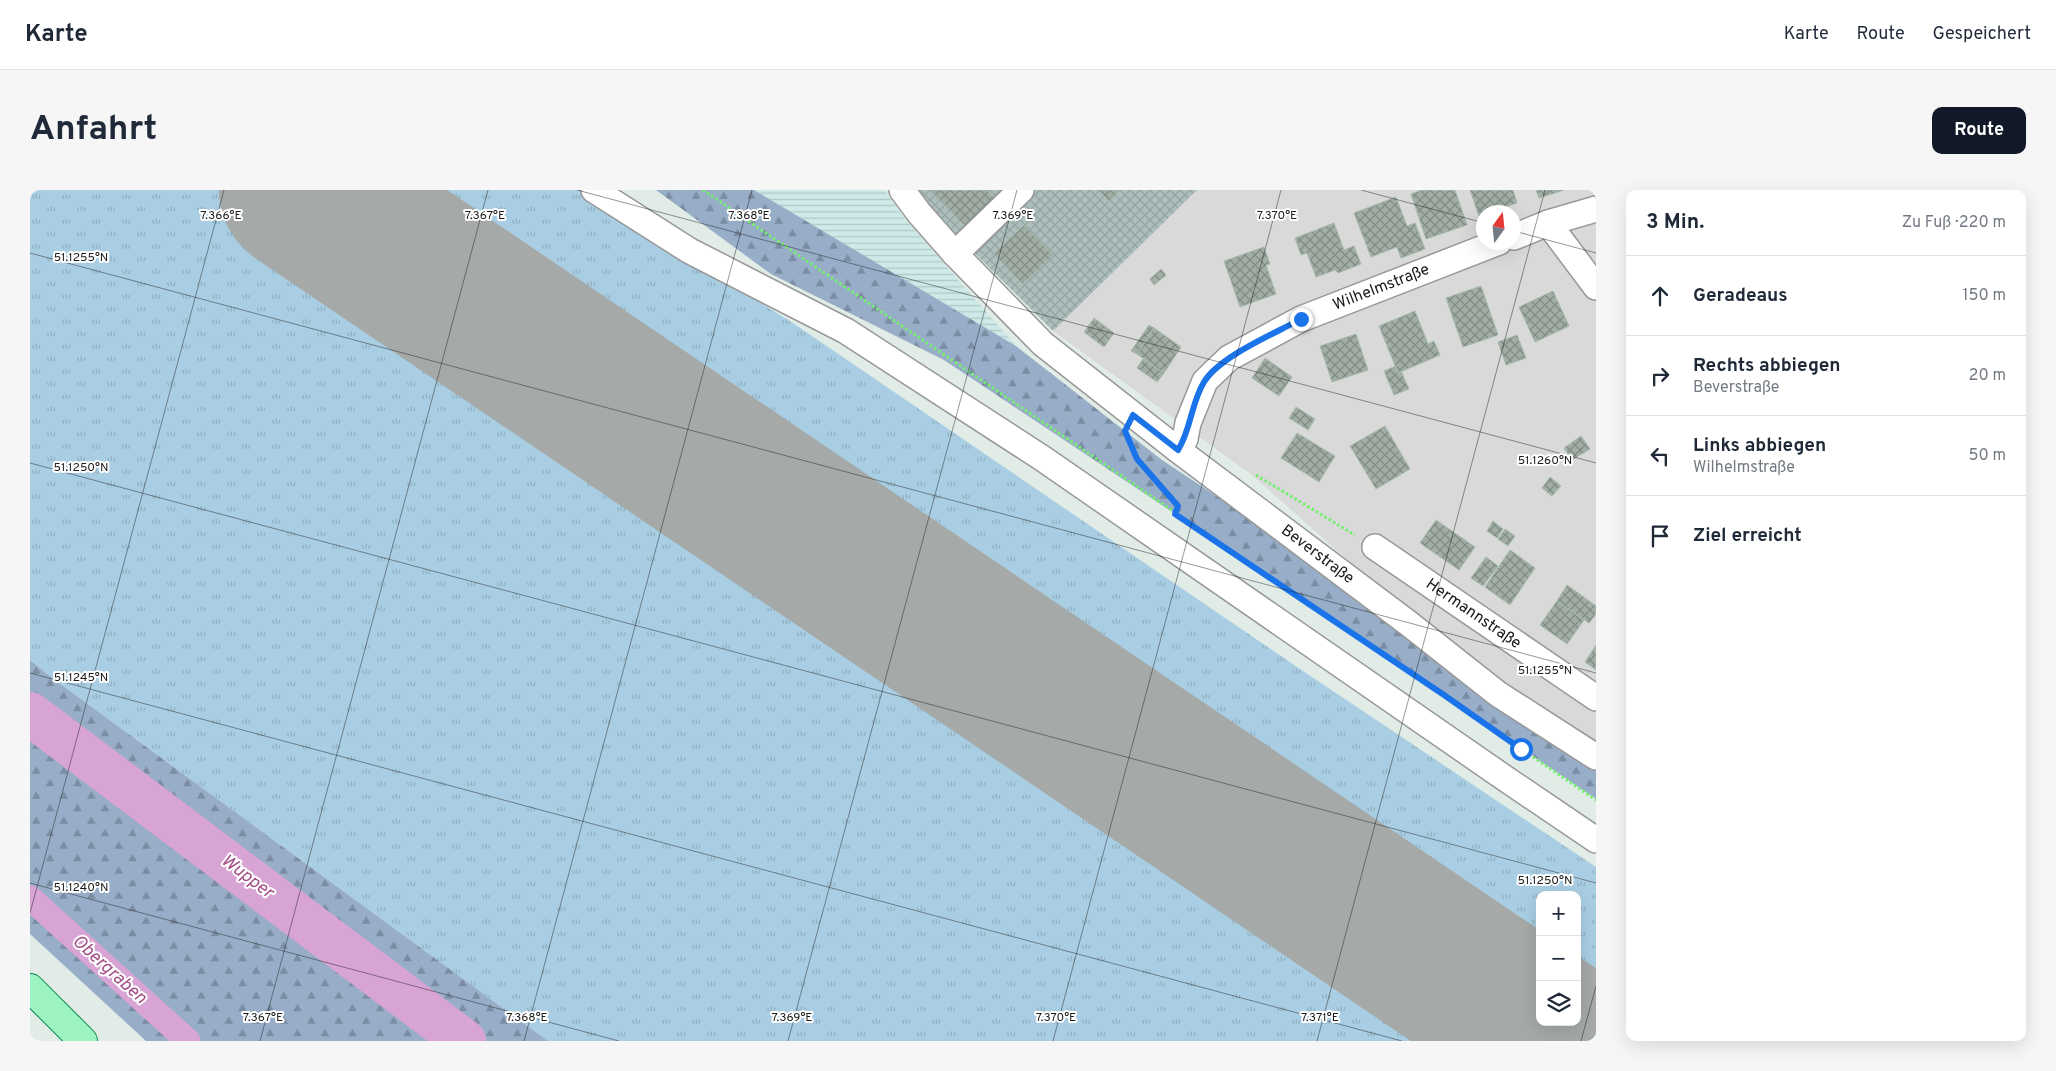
<!DOCTYPE html>
<html lang="de">
<head>
<meta charset="utf-8">
<style>
  :root { --surface:#fff; --page:#f6f6f7; --text:#1f2937; --muted:#747a83; --line:#e0e1e3; --accent:#111827 }
  body { margin:0; font-family:Overpass,sans-serif; background:var(--page); color:var(--text) }
  .controls { position:absolute; right:15px; bottom:15px; display:grid; overflow:hidden; border-radius:10px; box-shadow:0 5px 20px #0002 }
  .controls button { width:45px; height:45px; display:grid; place-items:center; padding:0; border:0; border-bottom:1px solid var(--line); background:var(--surface); color:var(--text); font:25px sans-serif }
  .compass { position:absolute; left:1446px; top:15px; width:45px; height:45px; border-radius:50%; background:var(--surface); box-shadow:0 5px 20px #0002; rotate:15deg }
  .stop { position:absolute; width:15px; height:15px; margin:-11px; border:4px solid #1a73e8; border-radius:50%; background:#fff }
  .stop.end { background:#1a73e8; border-color:#fff; box-shadow:0 1px 5px #0008 }
  .list { margin:0; padding:0; list-style:none }
  h2 { display:flex; justify-content:space-between; align-items:center; height:65px; margin:0; padding:0 20px; font-size:21px }
  h2 small { font-size:16px; font-weight:400; color:var(--muted) }
  .list li { display:grid; grid-template-columns:32px 1fr auto; gap:15px; align-items:center; box-sizing:border-box; height:80px; padding:0 20px; border-top:1px solid var(--line) }
  .list b { display:block; font-size:19px; white-space:nowrap }
  .list p { margin:0; font-size:16px; white-space:nowrap; color:var(--muted) }
  .list em { font-size:16px; font-style:normal; color:var(--muted) }
  .icon { flex:none; width:28px; height:28px; fill:none; stroke:currentColor; stroke-width:2; stroke-linecap:round; stroke-linejoin:round }
  .map { position:relative; flex:none; width:1566px; height:851px; overflow:hidden; border-radius:10px }
  header { display:flex; align-items:center; gap:30px; box-sizing:border-box; height:70px; padding:0 25px; background:var(--surface); border-bottom:1px solid var(--line) }
  header strong { font-size:24px }
  nav { display:flex; gap:28px; margin-inline-start:auto; font-size:18px }
  .intro { display:flex; align-items:center; justify-content:space-between; box-sizing:border-box; height:120px; padding:0 30px }
  h1 { margin:0; font-size:35px }
  .button { padding:12px 22px; border-radius:10px; background:var(--accent); color:#fff; font-size:18px; font-weight:700 }
  main { display:flex; gap:30px; padding:0 30px }
  aside { flex:1; background:var(--surface); border-radius:10px; box-shadow:0 5px 20px #0002 }
  .map>svg:first-child { display:block }
</style>
</head>
<body>
<header>
<strong>Karte</strong>
<nav><a>Karte</a><a>Route</a><a>Gespeichert</a></nav>
</header>
<div class="intro"><h1>Anfahrt</h1><a class="button">Route</a></div>
<main>
<div class="map">
<svg width="1566" height="851" viewBox="0 0 1566 851">
  <defs>
    <pattern id="construction-cross-hatch" width="8" height="8" patternUnits="userSpaceOnUse" patternTransform="scale(1.25)"><rect width="8" height="8" fill="#adbfbd"/><path d="M0 0l8 8M0 8l8-8" fill="none" stroke="#94a4a2"/></pattern>
    <pattern id="farmland-rules" width="6" height="5" patternUnits="userSpaceOnUse" patternTransform="scale(1.25)"><rect width="6" height="5" fill="#cdeae8"/><path d="M0 2.5h6" fill="none" stroke="#afc8c6"/></pattern>
    <pattern id="grass-tufts" width="24" height="20" patternUnits="userSpaceOnUse" patternTransform="scale(1.25)"><rect width="24" height="20" fill="#a9cee3"/><path d="M3 7l-1-3M5 7V3M7 7l1-3M15 17l-1-3M17 17v-4M19 17l1-3" fill="none" stroke="#91b0c2"/></pattern>
    <pattern id="forest-firs" width="22" height="20" patternUnits="userSpaceOnUse" patternTransform="scale(1.25)"><rect width="22" height="20" fill="#98aec8"/><path d="M5 1l3.5 6h-7zM16 11l3.5 6h-7z" fill="#7b8da2"/></pattern>
    <pattern id="building-cross-hatch" width="8" height="8" patternUnits="userSpaceOnUse" patternTransform="scale(1.25)"><rect width="8" height="8" fill="#a1ada5"/><path d="M0 0l8 8M0 8l8-8" fill="none" stroke="#828c86"/></pattern>
  </defs>
  <rect width="100%" height="100%" fill="#e1ece7"/>
  <path fill="#d8d9d8" fill-rule="evenodd" d="M1167 0H1566V567L1468 504 1222 285 1023 141ZM1454 22H1484V52H1454Z"/>
  <path fill="url(#construction-cross-hatch)" d="M888 0H1167L1023 141 907 26Z"/>
  <path fill="url(#farmland-rules)" d="M724 0H855L874 28 986 156Z"/>
  <path fill="url(#grass-tufts)" fill-rule="evenodd" d="M0 0H550L763 133 1270 479 1566 677V851H518L25 490 0 470ZM1510 705H1547V832H1510Z"/>
  <path fill="url(#forest-firs)" d="M626 0H724L986 156 1132 270 1378 433 1566 567V609L1150 327 914 170 741 84Z
    M0 470 25 490 518 851H116L0 744Z"/>
  <g fill="none" stroke-linecap="round" stroke-linejoin="round">
    <path stroke="#d7a4d3" stroke-width="25" d="M0 708 158 851"/>
    <path stroke="#d7a4d3" stroke-width="44" d="M0 524 434 851"/>
    <path stroke="#a5aaa8" stroke-width="164" d="M271 0 1527 851"/>
  </g>
  <path fill="url(#building-cross-hatch)" stroke="#a5bcab" d="M901 0H957L965 9 935 36Z
    M1068 0H1090L1079 11Z
    M1392 0H1425L1437 35 1396 49 1381 4Z
    M1440 0H1483L1487 13 1459 22H1454V24L1449 26Z
    M1506 0H1534L1509 8Z
    M1366 7 1377 36 1385 33 1395 59 1371 68 1367 57 1341 67 1324 23Z
    M1304 33 1314 60 1324 56 1331 74 1308 83 1305 80 1286 87 1277 63 1271 65 1265 48Z
    M994 35 1023 65 993 94 964 64Z
    M1234 57 1240 74 1236 75 1246 104 1210 117 1194 71Z
    M1131 79 1136 85 1124 95 1120 89Z
    M1451 96 1468 145 1433 157 1416 108Z
    M1523 101 1539 136 1505 152 1489 117Z
    M1385 121 1398 154 1404 151 1410 165 1368 183 1349 136Z
    M1064 128 1084 143 1074 157 1054 142Z
    M1119 135 1124 138 1107 164 1101 161Z
    M1124 138 1151 157 1134 183 1107 164Z
    M1326 144 1338 180 1302 192 1290 156Z
    M1487 145 1496 168 1476 175 1468 152Z
    M1235 168 1262 187 1249 206 1222 188Z
    M1113 169 1134 183 1127 192 1107 178Z
    M1366 176 1368 183 1371 181 1379 199 1364 205 1354 181Z
    M1266 217 1285 229 1278 240 1259 228Z
    M1355 236 1380 279 1346 299 1320 256Z
    M1267 243 1305 266 1289 292 1251 268Z
    M1551 246 1560 259 1542 270 1534 258Z
    M1520 287 1531 296 1522 306 1512 298Z
    M1406 330 1445 357 1429 380 1390 353Z
    M1463 331 1473 339 1467 348 1457 341Z
    M1475 339 1485 346 1478 356 1468 349Z
    M1480 360 1505 378 1480 415 1455 397Z
    M1456 367 1468 376 1453 396 1441 388Z
    M1537 395 1566 416V424L1559 433 1527 411Z
    M1527 411 1554 430 1537 454 1510 435Z
    M1566 455V480L1555 472Z"/>
  <g fill="none" stroke-linecap="round" stroke-linejoin="round">
    <g stroke="#989898" stroke-width="28">
      <g id="minor">
        <path d="M564 0 660 61 816 141 1012 268 1476 589 1566 650"/>
        <path id="s1" d="M872 0 889 23 925 64 1013 154 1148 260 1378 433 1468 504 1566 567"/>
        <path d="M1518 33 1566 97"/>
        <path d="M1484 47 1518 33 1566 19"/>
        <path d="M925 64 991 0"/>
        <path id="s2" d="M1148 260 1155 249 1158 233 1175 191 1199 168 1271 129 1469 52"/>
        <path id="s3" d="M1345 357 1566 508"/>
      </g>
    </g>
    <g stroke="#0a874b" stroke-width="30">
      <path id="major" d="M0 798 53 851"/>
    </g>
    <path stroke="#75ef6f" stroke-width="3" stroke-dasharray="2.5 2.5" stroke-linecap="butt" d="M673 0 1566 610
      M1101 255 1107 269 1148 316 1145 324
      M1226 285 1325 345"/>
    <use href="#minor" stroke="#fff" stroke-width="25"/>
    <use href="#major" stroke="#9df4c2" stroke-width="28"/>
  </g>
  <g fill="none" stroke-linecap="round" stroke-linejoin="round">
    <path stroke="#1a73e8" stroke-width="6" d="M1271 129C1244 144 1190 166 1174 192 1161 213 1161 240 1148 260L1103 225 1095 241 1107 269 1148 316 1145 324 1414 505 1491 559"/>
  </g>
  <path fill="none" stroke="#1b1b1b" stroke-width="1" stroke-opacity="0.45" d="M547 0 1566 273M1331 0 1454 33M1484 41 1566 63M0 63 1566 483M0 273 1566 693M0 483 1372 851M0 693 589 851M0 723 194 0M230 851 458 0M494 851 722 0M758 851 987 0M1023 851 1251 0M1287 851 1515 0M1551 851 1566 796"/>
  <g text-anchor="middle" dominant-baseline="central" stroke-width="4" stroke-linejoin="round" paint-order="stroke">
    <g font-size="16" fill="#1b1b1b" stroke="#fff">
      <text stroke="none"><textPath href="#s2" startOffset="276">Wilhelmstraße</textPath></text>
      <text stroke="none"><textPath href="#s1" startOffset="555">Beverstraße</textPath></text>
      <text stroke="none"><textPath href="#s3" startOffset="119">Hermannstraße</textPath></text>
    </g>
    <g font-size="18" font-style="italic" fill="#a24f85" stroke="#fff">
      <text transform="translate(217 687) rotate(37)">Wupper</text>
      <text transform="translate(79 780) rotate(42)">Obergraben</text>
    </g>
  </g>
  <g font-size="12" text-anchor="middle" fill="#1b1b1b" stroke="#fff" stroke-width="4" stroke-linejoin="round" paint-order="stroke">
    <text x="455" y="29">7.367°E</text>
    <text x="719" y="29">7.368°E</text>
    <text x="983" y="29">7.369°E</text>
    <text x="1247" y="29">7.370°E</text>
    <text x="191" y="29">7.366°E</text>
    <text x="51" y="71">51.1255°N</text>
    <text x="1515" y="274">51.1260°N</text>
    <text x="51" y="281">51.1250°N</text>
    <text x="1515" y="484">51.1255°N</text>
    <text x="51" y="491">51.1245°N</text>
    <text x="1515" y="694">51.1250°N</text>
    <text x="51" y="701">51.1240°N</text>
    <text x="233" y="831">7.367°E</text>
    <text x="497" y="831">7.368°E</text>
    <text x="762" y="831">7.369°E</text>
    <text x="1026" y="831">7.370°E</text>
    <text x="1290" y="831">7.371°E</text>
  </g>
</svg>
<div class="controls">
<button>+</button>
<button>−</button>
<button><svg class="icon" aria-label="layers" viewBox="0 0 24 24"><path d="M12 4l9 5-9 5-9-5zM3 14l9 5 9-5"/></svg></button>
</div>
<svg class="compass" viewBox="-18 -18 36 36"><path d="M0-13l5 13h-10z" fill="#e53935"/><path d="M0 13l5-13h-10z" fill="#747a83"/></svg>
<div class="stop" style="left:1491px;top:559px"></div>
<div class="stop end" style="left:1271px;top:129px"></div>
</div>
<aside>
<h2>3 Min.<small>Zu Fuß · 220 m</small></h2>
<ul class="list">
<li><svg class="icon" aria-label="ahead" viewBox="0 0 24 24"><path d="M12 20V5M6 11l6-6 6 6"/></svg><div><b>Geradeaus</b></div><em>150 m</em></li>
<li><svg class="icon" aria-label="right" viewBox="0 0 24 24"><path d="M7 20v-9h11M14 6l5 5-5 5"/></svg><div><b>Rechts abbiegen</b><p>Beverstraße</p></div><em>20 m</em></li>
<li><svg class="icon" aria-label="left" viewBox="0 0 24 24"><path d="M17 20v-9H6M10 6l-5 5 5 5"/></svg><div><b>Links abbiegen</b><p>Wilhelmstraße</p></div><em>50 m</em></li>
<li><svg class="icon" aria-label="arrive" viewBox="0 0 24 24"><path d="M6 21V4h12l-3 4 3 4H6"/></svg><div><b>Ziel erreicht</b></div></li>
</ul>
</aside>
</main>
</body>
</html>
